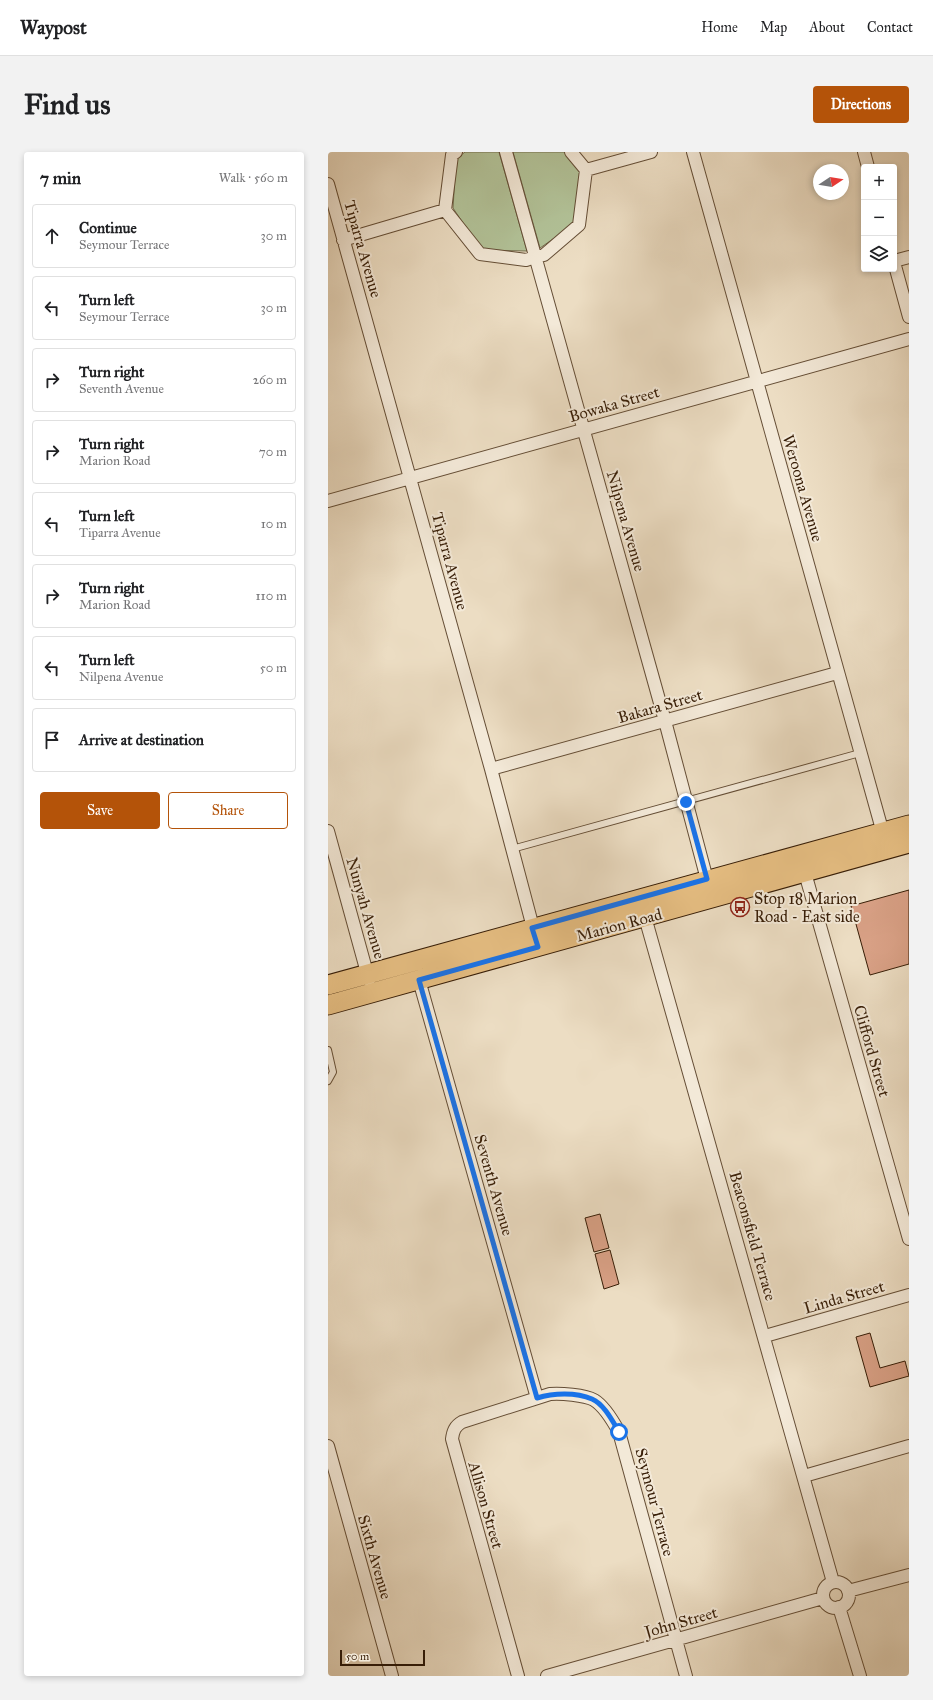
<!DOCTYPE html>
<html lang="en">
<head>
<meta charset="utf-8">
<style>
  :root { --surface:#fff; --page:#f2f2f2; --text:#202124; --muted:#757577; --line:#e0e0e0; --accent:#b45309 }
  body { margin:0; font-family:"IM FELL Great Primer",serif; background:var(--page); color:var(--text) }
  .controls { position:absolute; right:12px; top:12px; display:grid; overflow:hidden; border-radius:4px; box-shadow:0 2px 6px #0003 }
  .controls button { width:36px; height:36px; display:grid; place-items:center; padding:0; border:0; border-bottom:1px solid var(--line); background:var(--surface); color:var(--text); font:20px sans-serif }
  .compass { position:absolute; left:485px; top:12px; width:36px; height:36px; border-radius:50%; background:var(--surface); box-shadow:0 2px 6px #0003; rotate:78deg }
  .scale { position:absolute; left:12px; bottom:10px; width:85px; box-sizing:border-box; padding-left:4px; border:2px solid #381e07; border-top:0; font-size:11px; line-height:14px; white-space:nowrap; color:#381e07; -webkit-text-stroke:3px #f3e9d8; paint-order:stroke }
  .stop { position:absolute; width:12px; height:12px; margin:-9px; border:3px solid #1a73e8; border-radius:50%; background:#fff }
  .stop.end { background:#1a73e8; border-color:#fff; box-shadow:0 1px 4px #0008 }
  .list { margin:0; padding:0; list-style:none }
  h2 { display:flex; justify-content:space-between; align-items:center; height:52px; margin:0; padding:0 16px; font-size:17px }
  h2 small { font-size:13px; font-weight:400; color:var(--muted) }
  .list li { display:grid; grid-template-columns:26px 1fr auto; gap:12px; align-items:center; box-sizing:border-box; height:64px; margin:0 8px 8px; padding:0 8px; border:1px solid var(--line); border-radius:4px }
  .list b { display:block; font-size:15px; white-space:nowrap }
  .list p { margin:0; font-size:13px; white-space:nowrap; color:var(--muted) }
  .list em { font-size:13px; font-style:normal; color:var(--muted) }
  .actions { display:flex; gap:8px; padding:12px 16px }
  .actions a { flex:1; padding:9px 0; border:1px solid var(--accent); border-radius:4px; text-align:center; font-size:14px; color:var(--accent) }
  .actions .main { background:var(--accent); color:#fff }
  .icon { flex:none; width:22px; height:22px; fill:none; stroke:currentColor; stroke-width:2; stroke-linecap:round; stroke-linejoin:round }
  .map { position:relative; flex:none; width:581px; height:1524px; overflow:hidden; border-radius:4px }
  header { display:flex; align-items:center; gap:24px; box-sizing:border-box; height:56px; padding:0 20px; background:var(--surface); border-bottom:1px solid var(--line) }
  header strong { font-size:19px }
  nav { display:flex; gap:22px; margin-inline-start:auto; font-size:14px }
  .intro { display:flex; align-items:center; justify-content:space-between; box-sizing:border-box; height:96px; padding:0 24px }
  h1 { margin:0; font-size:28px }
  .button { padding:10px 18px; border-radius:4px; background:var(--accent); color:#fff; font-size:14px; font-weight:700 }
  main { display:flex; gap:24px; padding:0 24px }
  aside { flex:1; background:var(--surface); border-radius:4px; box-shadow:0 2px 6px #0003 }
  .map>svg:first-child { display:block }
</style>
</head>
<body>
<header>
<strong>Waypost</strong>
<nav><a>Home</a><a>Map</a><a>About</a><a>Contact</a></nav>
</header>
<div class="intro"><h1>Find us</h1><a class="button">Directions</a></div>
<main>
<aside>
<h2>7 min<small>Walk · 560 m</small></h2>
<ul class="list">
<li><svg class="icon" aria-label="ahead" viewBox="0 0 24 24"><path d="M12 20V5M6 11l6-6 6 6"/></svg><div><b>Continue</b><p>Seymour Terrace</p></div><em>30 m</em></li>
<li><svg class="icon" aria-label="left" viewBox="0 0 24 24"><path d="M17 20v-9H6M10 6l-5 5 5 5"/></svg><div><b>Turn left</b><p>Seymour Terrace</p></div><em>30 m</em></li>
<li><svg class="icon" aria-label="right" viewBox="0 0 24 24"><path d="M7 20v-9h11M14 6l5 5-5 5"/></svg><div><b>Turn right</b><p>Seventh Avenue</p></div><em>260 m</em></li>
<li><svg class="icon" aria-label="right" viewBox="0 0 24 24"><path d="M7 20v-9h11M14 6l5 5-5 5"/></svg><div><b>Turn right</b><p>Marion Road</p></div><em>70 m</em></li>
<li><svg class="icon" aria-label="left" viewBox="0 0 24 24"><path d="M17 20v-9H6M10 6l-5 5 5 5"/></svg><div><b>Turn left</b><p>Tiparra Avenue</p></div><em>10 m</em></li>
<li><svg class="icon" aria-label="right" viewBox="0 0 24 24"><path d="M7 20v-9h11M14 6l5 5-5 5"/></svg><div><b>Turn right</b><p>Marion Road</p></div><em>110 m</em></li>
<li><svg class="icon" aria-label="left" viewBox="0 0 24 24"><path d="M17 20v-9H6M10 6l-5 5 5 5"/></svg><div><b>Turn left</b><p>Nilpena Avenue</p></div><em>50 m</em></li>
<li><svg class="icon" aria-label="arrive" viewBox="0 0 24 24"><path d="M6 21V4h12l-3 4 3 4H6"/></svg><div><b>Arrive at destination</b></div></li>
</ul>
<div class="actions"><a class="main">Save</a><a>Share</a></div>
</aside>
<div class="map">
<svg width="581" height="1524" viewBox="0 0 581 1524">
  <rect width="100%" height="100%" fill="#ecddc3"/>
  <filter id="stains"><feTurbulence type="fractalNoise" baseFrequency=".005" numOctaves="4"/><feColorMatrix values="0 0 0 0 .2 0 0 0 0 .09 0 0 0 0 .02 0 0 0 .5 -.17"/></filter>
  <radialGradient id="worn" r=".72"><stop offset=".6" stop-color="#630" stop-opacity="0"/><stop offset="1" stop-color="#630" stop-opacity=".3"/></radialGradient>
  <path fill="#b2c298" stroke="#757050" d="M137 0H171L199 99 153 98 125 56 128 7Z
    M185 0H238L252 19 248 71 212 96Z"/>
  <path fill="#d8a085" stroke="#381e07" d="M581 738V812L542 823 523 754Z
    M272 1062 281 1096 266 1100 257 1066Z
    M282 1098 291 1132 276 1137 267 1102Z
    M542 1181 552 1216 577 1209 581 1224 542 1235 528 1185Z"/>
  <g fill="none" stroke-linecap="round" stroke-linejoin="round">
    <g stroke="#654e36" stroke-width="8">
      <path id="lane" d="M184 697 532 601
        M0 898 5 920 0 929"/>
    </g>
    <g stroke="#654e36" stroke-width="14">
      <path id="street" d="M128 0 124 3 117 58 152 102 198 108 207 105 216 103 251 73 258 18 243 0
        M178 0 337 569 381 735
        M365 0 555 681
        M536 0 540 15
        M258 18 323 0
        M0 32 163 617 207 783
        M15 88 117 58
        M566 109 581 105
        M566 110 581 165
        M0 349 581 187
        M163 617 509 521
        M0 679 41 828
        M477 721 581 1087
        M315 758 505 1430
        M91 828 209 1246
        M437 1184 581 1143
        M0 1294 64 1524
        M476 1324 581 1294
        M495 1443a13 13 0 1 1 26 0a13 13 0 1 1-26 0Z
        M520 1439 581 1423
        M511 1455 532 1524
        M190 1524 124 1287C125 1279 127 1274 134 1270L222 1242C232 1241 257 1243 266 1248 276 1254 285 1269 291 1280L358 1524
        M219 1524 495 1446"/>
    </g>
    <g stroke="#381e07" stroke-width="21">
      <path id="primary" d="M0 833 581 673
        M0 853 581 691"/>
    </g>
    <use href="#lane" stroke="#f3e9d8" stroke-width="6"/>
    <use href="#street" stroke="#f3e9d8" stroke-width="12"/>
    <use href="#primary" stroke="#e6be82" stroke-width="19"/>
  </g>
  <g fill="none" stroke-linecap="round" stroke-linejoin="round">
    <path stroke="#1a73e8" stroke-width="5" d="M291 1280C285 1270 276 1252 264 1247 248 1240 225 1241 209 1246L91 828 210 795 204 776 379 727 358 650"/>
  </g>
  <defs>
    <g id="bus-ring" transform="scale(1)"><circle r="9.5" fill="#f3e9d8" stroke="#8f2418" stroke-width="1.5"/><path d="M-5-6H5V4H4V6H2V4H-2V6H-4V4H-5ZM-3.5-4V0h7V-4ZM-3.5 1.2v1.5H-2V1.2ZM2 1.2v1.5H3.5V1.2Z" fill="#8f2418"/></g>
  </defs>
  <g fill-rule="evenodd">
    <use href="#bus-ring" x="412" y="755"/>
  </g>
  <g text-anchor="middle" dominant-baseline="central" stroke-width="4" stroke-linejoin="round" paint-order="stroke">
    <g font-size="16" fill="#381e07" stroke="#f3e9d8">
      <text transform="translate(35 97) rotate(74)">Tiparra Avenue</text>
      <text transform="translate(286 252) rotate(-16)">Bowaka Street</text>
      <text transform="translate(475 336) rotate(74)">Weroona Avenue</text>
      <text transform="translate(298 369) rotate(74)">Nilpena Avenue</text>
      <text transform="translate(122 409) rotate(75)">Tiparra Avenue</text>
      <text transform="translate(332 554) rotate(-16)">Bakara Street</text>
      <text transform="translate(38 756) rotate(74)">Nunyah Avenue</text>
      <text transform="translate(291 773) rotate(-15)">Marion Road</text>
      <text transform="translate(544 899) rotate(74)">Clifford Street</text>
      <text transform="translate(166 1033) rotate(74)">Seventh Avenue</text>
      <text transform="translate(425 1084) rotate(74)">Beaconsfield Terrace</text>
      <text transform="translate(516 1145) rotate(-16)">Linda Street</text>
      <text transform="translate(327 1350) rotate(75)">Seymour Terrace</text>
      <text transform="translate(158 1353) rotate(74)">Allison Street</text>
      <text transform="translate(47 1405) rotate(74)">Sixth Avenue</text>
      <text transform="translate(353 1470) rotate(-16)">John Street</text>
    </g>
    <g font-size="16" fill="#381e07" stroke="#f3e9d8" text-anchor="start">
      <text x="426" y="746">Stop 18 Marion<tspan x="426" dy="18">Road - East side</tspan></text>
    </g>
  </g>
  <rect width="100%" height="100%" filter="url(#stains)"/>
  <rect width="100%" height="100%" fill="url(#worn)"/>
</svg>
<div class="controls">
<button>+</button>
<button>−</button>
<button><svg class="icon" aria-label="layers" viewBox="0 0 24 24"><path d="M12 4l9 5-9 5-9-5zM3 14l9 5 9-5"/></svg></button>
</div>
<svg class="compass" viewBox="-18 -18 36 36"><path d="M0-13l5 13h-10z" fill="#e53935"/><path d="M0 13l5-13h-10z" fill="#757577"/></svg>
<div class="scale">50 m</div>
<div class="stop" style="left:291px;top:1280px"></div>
<div class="stop end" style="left:358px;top:650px"></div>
</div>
</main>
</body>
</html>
